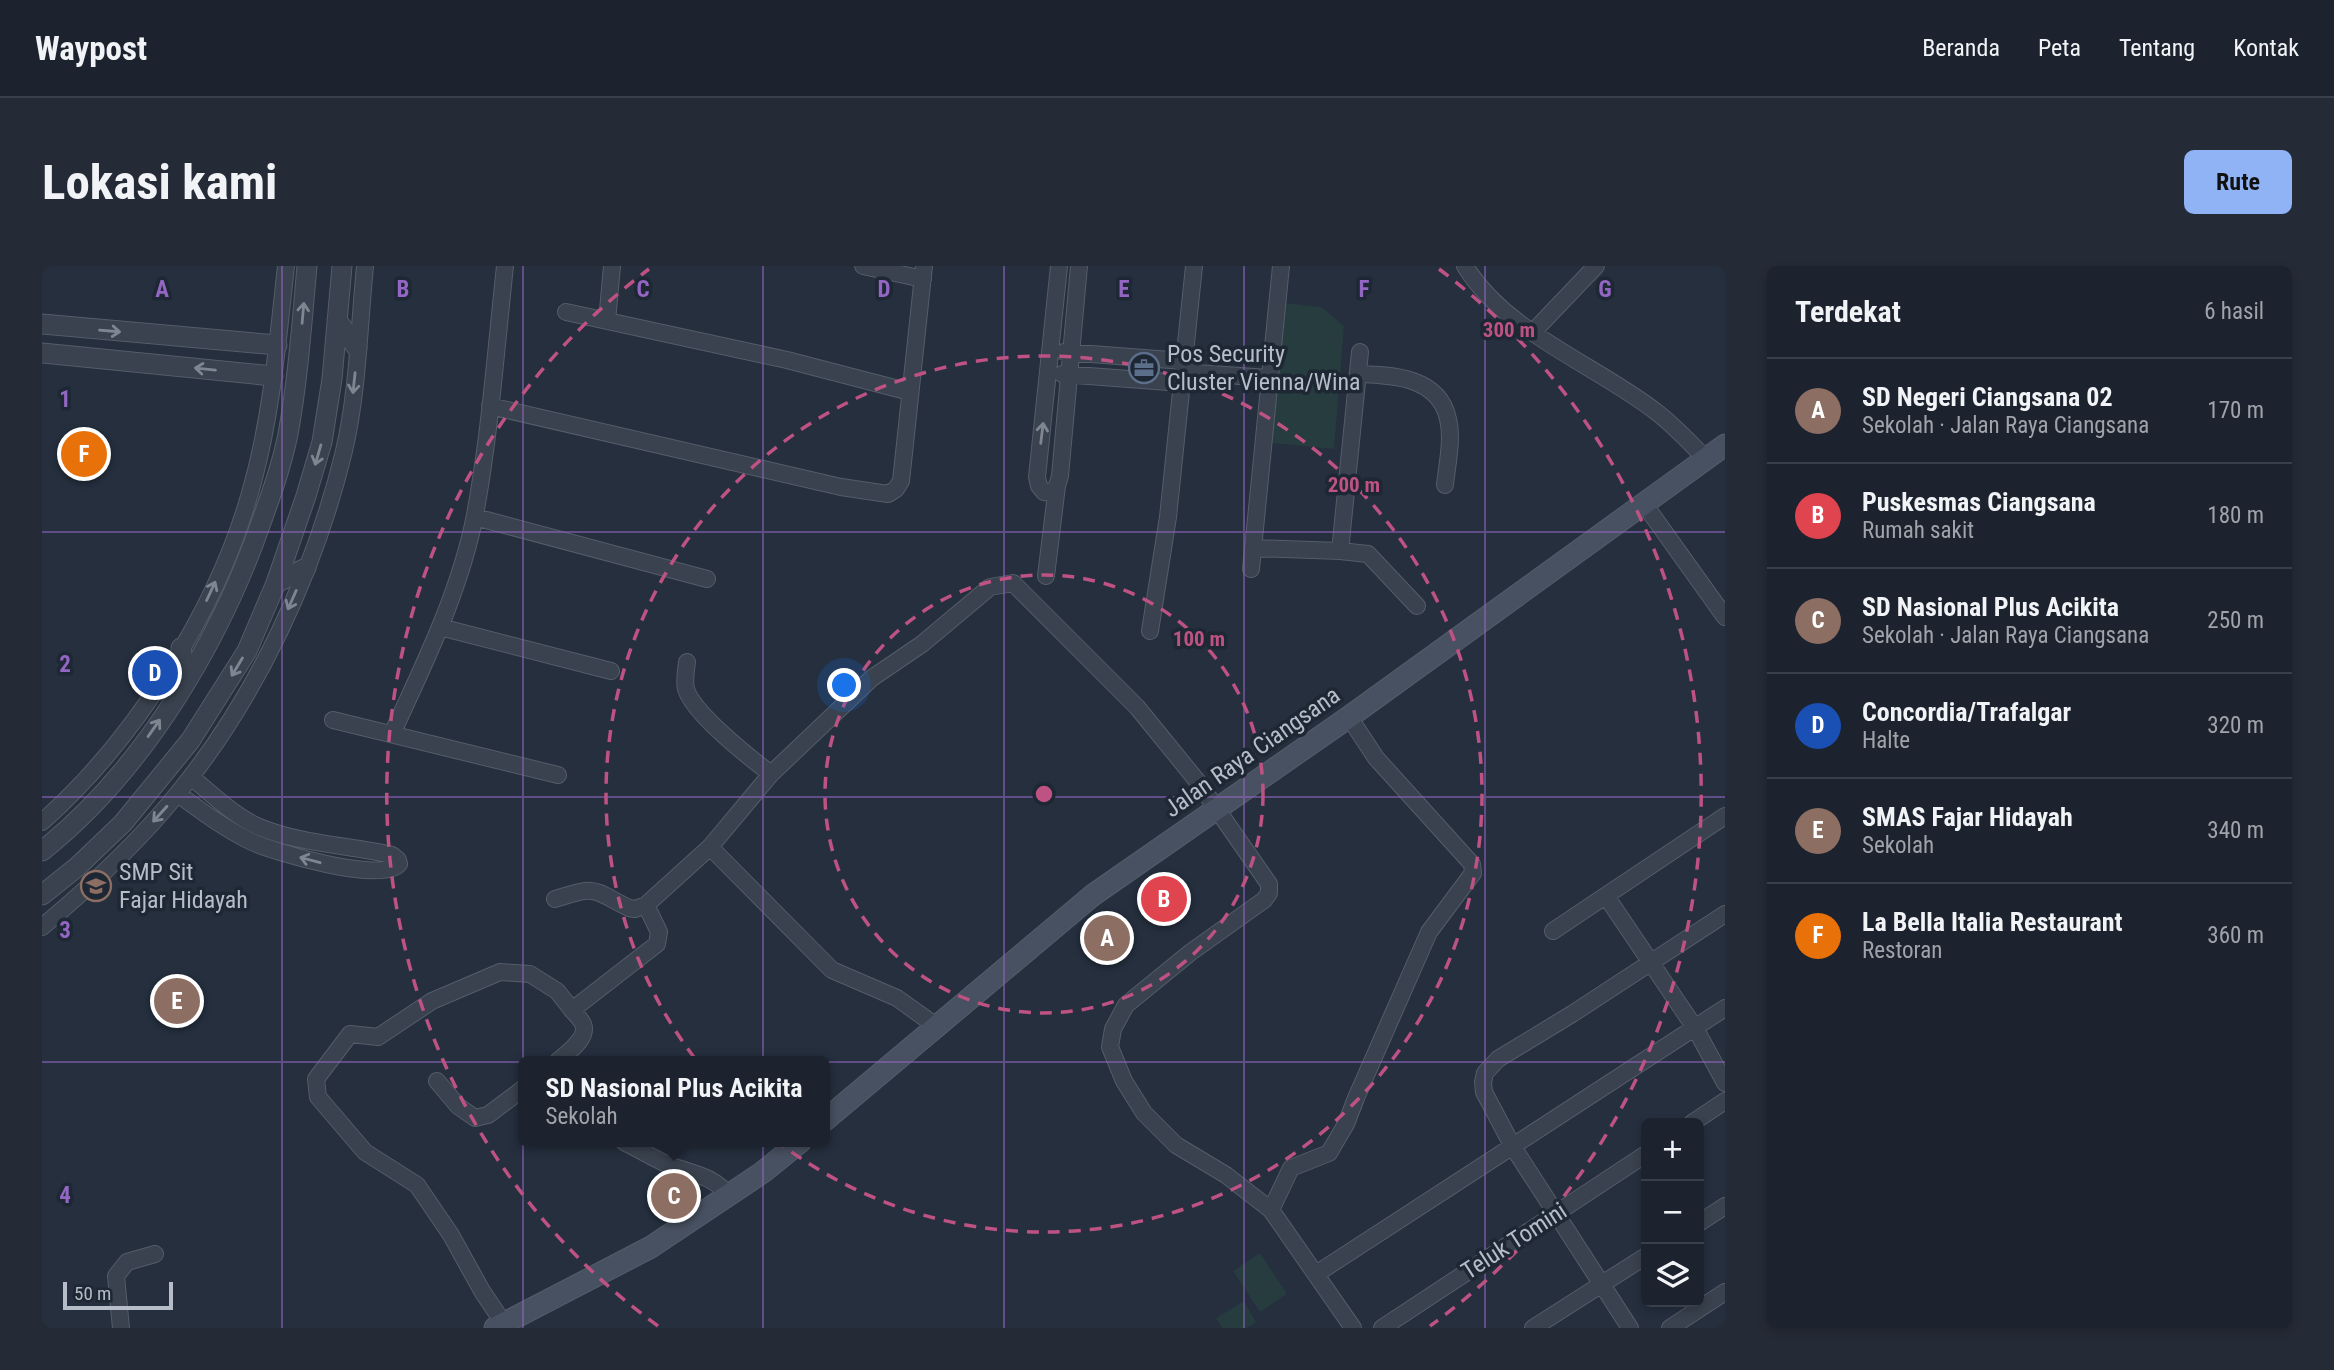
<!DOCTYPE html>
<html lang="id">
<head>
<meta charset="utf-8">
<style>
  :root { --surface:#1c232e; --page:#252b36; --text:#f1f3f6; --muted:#a0a4aa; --line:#3a404a; --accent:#8fb3f5 }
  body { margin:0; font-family:"Roboto Condensed",sans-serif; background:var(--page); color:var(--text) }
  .controls { position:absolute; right:21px; bottom:21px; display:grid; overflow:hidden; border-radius:10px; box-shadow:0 4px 10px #0003 }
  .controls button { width:63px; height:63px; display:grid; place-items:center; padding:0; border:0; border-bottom:2px solid var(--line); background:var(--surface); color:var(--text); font:35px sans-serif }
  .scale { position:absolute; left:21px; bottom:18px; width:110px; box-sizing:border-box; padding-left:7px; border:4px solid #b6bdc9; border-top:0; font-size:19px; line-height:24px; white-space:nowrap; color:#b6bdc9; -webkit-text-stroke:5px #1e2734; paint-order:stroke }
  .you { position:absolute; left:803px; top:420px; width:24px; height:24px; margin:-18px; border:5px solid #fff; border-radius:50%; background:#1a73e8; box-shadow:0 0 0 10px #1a73e833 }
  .badge { display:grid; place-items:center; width:46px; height:46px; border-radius:50%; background:var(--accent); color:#fff; font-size:23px; font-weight:700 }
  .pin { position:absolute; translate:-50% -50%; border:4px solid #fff; box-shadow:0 2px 7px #0006 }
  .popup { position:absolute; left:476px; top:790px; width:312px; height:91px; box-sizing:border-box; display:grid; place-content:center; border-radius:10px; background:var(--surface); filter:drop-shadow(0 2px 5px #0005); font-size:23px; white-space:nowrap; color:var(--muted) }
  .popup b { font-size:26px; color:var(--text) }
  .popup::after { content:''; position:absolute; left:50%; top:100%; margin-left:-14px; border:14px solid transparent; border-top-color:var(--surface) }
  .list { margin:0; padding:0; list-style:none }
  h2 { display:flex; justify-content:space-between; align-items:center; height:91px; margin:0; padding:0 28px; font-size:30px }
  h2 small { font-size:23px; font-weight:400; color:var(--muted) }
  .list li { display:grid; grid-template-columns:46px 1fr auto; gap:21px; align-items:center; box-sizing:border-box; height:105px; padding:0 28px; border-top:2px solid var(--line) }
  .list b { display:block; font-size:26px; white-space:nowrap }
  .list p { margin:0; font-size:23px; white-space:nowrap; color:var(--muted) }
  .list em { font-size:23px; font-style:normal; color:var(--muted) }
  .icon { flex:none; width:38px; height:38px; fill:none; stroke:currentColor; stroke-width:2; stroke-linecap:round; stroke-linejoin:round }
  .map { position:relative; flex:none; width:1683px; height:1062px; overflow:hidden; border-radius:10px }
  header { display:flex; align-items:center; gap:42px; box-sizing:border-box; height:98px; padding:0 35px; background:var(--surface); border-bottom:2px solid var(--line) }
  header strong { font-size:33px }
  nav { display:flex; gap:38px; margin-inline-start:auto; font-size:24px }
  .intro { display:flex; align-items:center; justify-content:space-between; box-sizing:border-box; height:168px; padding:0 42px }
  h1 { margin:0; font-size:49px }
  .button { padding:18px 32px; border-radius:10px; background:var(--accent); color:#111; font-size:24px; font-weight:700 }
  main { display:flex; gap:42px; padding:0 42px }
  aside { flex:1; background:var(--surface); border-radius:10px; box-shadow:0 4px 10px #0003 }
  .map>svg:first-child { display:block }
</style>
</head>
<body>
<header>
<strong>Waypost</strong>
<nav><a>Beranda</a><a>Peta</a><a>Tentang</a><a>Kontak</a></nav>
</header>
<div class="intro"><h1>Lokasi kami</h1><a class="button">Rute</a></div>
<main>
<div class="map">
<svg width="1683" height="1062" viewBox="0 0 1683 1062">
  <rect width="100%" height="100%" fill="#252f3e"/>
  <path fill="#273c3f" d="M1233 36 1279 41 1302 60 1292 183 1219 176Z
    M1218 987 1245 1028 1218 1046 1191 1005Z
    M1202 1035 1214 1056 1204 1062H1180L1174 1052Z"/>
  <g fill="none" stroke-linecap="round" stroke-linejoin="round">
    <g stroke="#545d69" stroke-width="18">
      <path id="minor" d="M821 0 881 13
        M1017 0 995 211 997 220 1002 226 1009 227 1015 220 1018 210 1037 0
        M1423 0C1464 67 1554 99 1613 145 1632 159 1648 177 1664 193
        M524 46 745 94 868 126
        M565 55 570 0
        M1491 66 1554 0
        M1022 86 1142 95 1147 100
        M1318 86 1298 285 1326 288 1375 340
        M1020 108 1140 117 1154 107 1227 112
        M1316 108C1351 109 1397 111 1406 153 1411 173 1405 199 1403 219
        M448 140 799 221 846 228 854 223 859 215 882 0
        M1603 239 1683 351
        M433 251 665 313
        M1211 282 1298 285
        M1209 303 1239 0
        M1004 310 1015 220
        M398 361 569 405
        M1108 365 1126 251 1152 0
        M645 396C644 404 642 415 644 423 651 447 708 492 729 508
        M291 454 516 509
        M350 468C382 398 418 326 433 249 448 167 454 83 463 0
        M136 528C159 545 182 562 208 575 231 586 340 618 357 598L356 594 350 589C306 579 257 578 215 560 191 549 170 528 149 511
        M0 556C94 473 179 339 211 216 230 146 236 72 244 0
        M668 581 729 508 830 412 880 378 948 321 971 317 1095 441 1156 516 1227 618V627L1222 634 1149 686 1084 739 1071 763 1068 781 1082 815 1102 847 1134 879 1184 909 1229 944 1311 1062
        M1564 630 1653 762 1683 817
        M513 633C555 619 549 623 587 642L593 643 604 639
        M0 661C49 620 96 577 136 527 215 431 273 305 302 185 316 125 317 61 323 0
        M1511 665 1683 550
        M516 795C525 787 547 772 541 758 539 753 533 748 530 744
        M395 815 416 840 433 852 446 849 482 822
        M1650 857 1683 835
        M582 876C597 883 612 893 627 899 648 907 674 910 686 930
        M1229 944 1249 902 1287 887 1304 858 1314 832 1387 666 1431 607 1430 598 1334 492 1307 451
        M1657 957 1683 940
        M1274 1008 1683 742
        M462 1058 440 1025 409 969 375 919 323 886 276 831 274 813 308 768 336 771 390 735 458 706 488 708 515 725 530 744 615 678 617 666 604 639 668 581 790 704 855 732 894 760
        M79 1062 74 1010 85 996 113 988
        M1340 1062 1604 888
        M1491 1062 1604 990
        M1588 1062 1471 881 1442 826 1441 816 1443 807 1456 793 1530 748 1683 648
        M1628 1062 1683 1026"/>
    </g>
    <g stroke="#545d69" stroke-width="21">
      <path id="tertiary" d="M295 54 315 82
        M0 58 235 79
        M0 87 231 110
        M234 317 264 302
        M139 382 144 416
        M0 585C102 504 178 375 220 254 230 226 240 198 246 168 256 113 260 56 265 0
        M0 629 35 601 81 557 148 475 205 385 234 317 264 230 280 176 290 113 300 0"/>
    </g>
    <g stroke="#545d69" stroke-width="23">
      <path id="secondary" d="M782 855 1051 629 1307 451 1683 179
        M453 1062 609 981 721 906 758 876"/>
    </g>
    <use href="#minor" stroke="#39424e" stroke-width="16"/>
    <use href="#tertiary" stroke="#39424e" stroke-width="19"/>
    <use href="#secondary" stroke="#485161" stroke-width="21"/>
  </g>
  <defs><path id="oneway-shaft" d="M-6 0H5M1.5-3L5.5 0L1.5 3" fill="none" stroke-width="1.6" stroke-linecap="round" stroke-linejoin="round" transform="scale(1.75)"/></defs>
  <g stroke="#7e8692">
    <use href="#oneway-shaft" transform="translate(261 47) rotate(-85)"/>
    <use href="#oneway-shaft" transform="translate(68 65) rotate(5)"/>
    <use href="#oneway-shaft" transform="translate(163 103) rotate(-174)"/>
    <use href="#oneway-shaft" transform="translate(312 117) rotate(96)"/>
    <use href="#oneway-shaft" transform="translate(1000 167) rotate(-83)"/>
    <use href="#oneway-shaft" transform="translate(276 189) rotate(106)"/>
    <use href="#oneway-shaft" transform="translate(169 325) rotate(-65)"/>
    <use href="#oneway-shaft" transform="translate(250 334) rotate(114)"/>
    <use href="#oneway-shaft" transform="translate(195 401) rotate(121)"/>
    <use href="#oneway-shaft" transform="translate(112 462) rotate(-55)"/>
    <use href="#oneway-shaft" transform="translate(118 548) rotate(132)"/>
    <use href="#oneway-shaft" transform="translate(268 594) rotate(-165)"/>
  </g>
  <path fill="none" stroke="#9366c3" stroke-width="2" stroke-opacity="0.55" d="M240 0V1062M481 0V1062M721 0V1062M962 0V1062M1202 0V1062M1443 0V1062M0 266H1683M0 531H1683M0 796H1683"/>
  <g fill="none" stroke="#be5282" stroke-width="3.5" stroke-dasharray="12 9">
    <circle cx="1002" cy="528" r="219"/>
    <circle cx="1002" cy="528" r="438"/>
    <path d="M616 1060A657 657 0 0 1 607 3M1397 3A657 657 0 0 1 1388 1060"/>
  </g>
  <defs>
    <g id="office-ring" transform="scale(1.575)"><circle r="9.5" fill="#1e2734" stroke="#5c6f8a" stroke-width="1.5"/><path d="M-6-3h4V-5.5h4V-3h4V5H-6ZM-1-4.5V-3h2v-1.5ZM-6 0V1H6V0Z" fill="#5c6f8a"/></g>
    <g id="school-ring" transform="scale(1.575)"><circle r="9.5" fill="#1e2734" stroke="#8d6e63" stroke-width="1.5"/><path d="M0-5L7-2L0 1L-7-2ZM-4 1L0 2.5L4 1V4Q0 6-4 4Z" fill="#8d6e63"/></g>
  </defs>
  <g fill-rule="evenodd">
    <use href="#office-ring" x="1102" y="102"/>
    <use href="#school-ring" x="54" y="620"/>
  </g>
  <g text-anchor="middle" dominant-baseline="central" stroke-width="7" stroke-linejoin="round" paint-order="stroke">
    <g font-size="24" fill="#b6bdc9" stroke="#1e2734" text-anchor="start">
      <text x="1125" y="88">Pos Security<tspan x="1125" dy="28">Cluster Vienna/Wina</tspan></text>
      <text x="77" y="606">SMP Sit<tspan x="77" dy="28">Fajar Hidayah</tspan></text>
    </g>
    <g font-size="24" fill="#b6bdc9" stroke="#1e2734">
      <text transform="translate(1210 486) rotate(-35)">Jalan Raya Ciangsana</text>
      <text transform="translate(1472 975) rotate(-33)">Teluk Tomini</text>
    </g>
  </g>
  <g font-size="23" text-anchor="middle" font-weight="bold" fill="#9366c3" stroke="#1e2734" stroke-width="7" stroke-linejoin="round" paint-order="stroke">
    <text x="120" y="31">A</text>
    <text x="361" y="31">B</text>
    <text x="601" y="31">C</text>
    <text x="842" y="31">D</text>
    <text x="1082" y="31">E</text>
    <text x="1322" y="31">F</text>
    <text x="1563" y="31">G</text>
    <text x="23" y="141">1</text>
    <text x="23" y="406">2</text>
    <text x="23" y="672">3</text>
    <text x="23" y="937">4</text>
  </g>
  <circle cx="1002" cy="528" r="10" fill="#be5282" stroke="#1e2734" stroke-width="3.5"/>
  <g font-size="21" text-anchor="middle" font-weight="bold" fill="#be5282" stroke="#1e2734" stroke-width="7" stroke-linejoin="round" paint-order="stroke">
    <text x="1467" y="71">300 m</text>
    <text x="1312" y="226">200 m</text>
    <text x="1157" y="380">100 m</text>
  </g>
</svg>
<div class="controls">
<button>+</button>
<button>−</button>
<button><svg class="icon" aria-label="layers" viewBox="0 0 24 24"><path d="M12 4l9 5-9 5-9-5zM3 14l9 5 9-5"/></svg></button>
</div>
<div class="scale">50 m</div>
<div class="you"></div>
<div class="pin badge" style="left:1065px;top:672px;background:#8d6e63">A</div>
<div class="pin badge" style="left:1122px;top:633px;background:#e0444e">B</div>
<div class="pin badge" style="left:632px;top:930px;background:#8d6e63">C</div>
<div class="popup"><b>SD Nasional Plus Acikita</b>Sekolah</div>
<div class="pin badge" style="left:113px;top:407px;background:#1a4fb4">D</div>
<div class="pin badge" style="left:135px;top:735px;background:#8d6e63">E</div>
<div class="pin badge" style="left:42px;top:188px;background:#e8710a">F</div>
</div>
<aside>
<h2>Terdekat<small>6 hasil</small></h2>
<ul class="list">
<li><span class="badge" style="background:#8d6e63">A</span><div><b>SD Negeri Ciangsana 02</b><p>Sekolah · Jalan Raya Ciangsana</p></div><em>170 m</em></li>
<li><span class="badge" style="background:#e0444e">B</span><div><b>Puskesmas Ciangsana</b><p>Rumah sakit</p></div><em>180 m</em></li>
<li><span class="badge" style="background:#8d6e63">C</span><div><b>SD Nasional Plus Acikita</b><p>Sekolah · Jalan Raya Ciangsana</p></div><em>250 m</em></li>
<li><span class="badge" style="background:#1a4fb4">D</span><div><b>Concordia/Trafalgar</b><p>Halte</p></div><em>320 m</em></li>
<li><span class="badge" style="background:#8d6e63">E</span><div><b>SMAS Fajar Hidayah</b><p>Sekolah</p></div><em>340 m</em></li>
<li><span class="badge" style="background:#e8710a">F</span><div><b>La Bella Italia Restaurant</b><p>Restoran</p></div><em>360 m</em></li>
</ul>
</aside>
</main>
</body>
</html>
